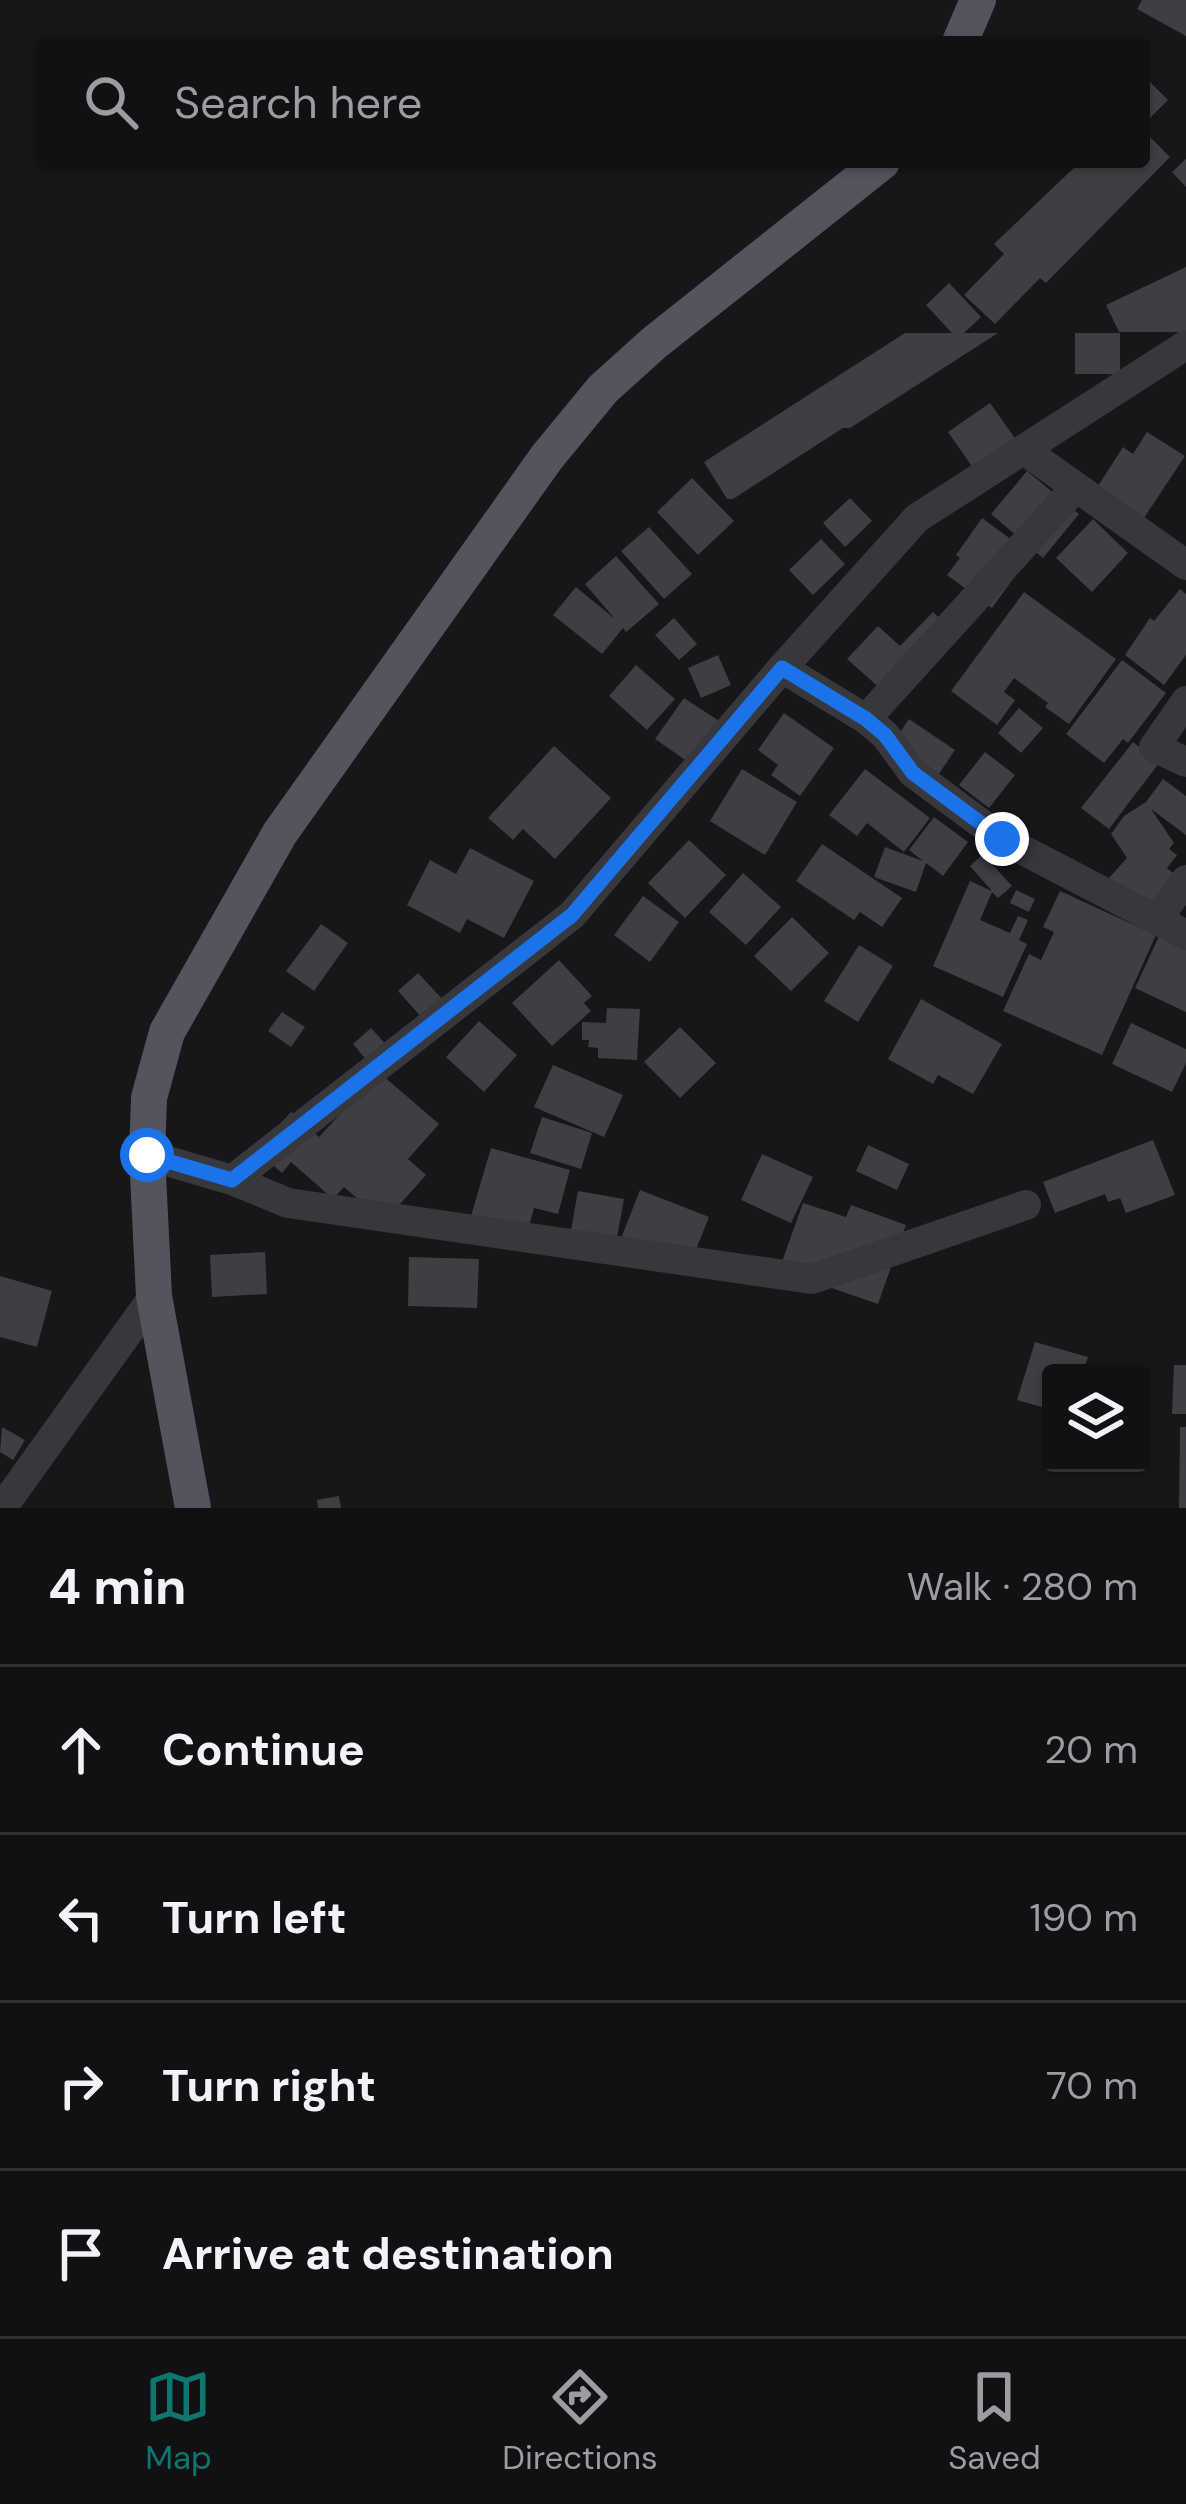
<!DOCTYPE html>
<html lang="en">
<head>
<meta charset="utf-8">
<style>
  :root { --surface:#111013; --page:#1e1e21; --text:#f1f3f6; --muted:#9c9da0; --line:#303033; --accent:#0f766e }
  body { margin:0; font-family:"DM Sans",sans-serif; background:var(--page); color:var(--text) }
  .controls { position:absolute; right:36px; bottom:36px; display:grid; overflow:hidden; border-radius:12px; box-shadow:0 3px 9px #0004 }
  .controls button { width:108px; height:108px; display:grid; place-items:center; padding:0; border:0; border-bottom:3px solid var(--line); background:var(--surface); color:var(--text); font:60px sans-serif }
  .stop { position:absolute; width:36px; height:36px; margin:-27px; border:9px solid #1a73e8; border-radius:50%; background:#fff }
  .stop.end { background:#1a73e8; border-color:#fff; box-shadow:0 3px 12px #0008 }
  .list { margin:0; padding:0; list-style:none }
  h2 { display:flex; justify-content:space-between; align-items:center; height:156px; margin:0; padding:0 48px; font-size:51px }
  h2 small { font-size:39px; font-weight:400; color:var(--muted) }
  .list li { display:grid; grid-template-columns:78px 1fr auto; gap:36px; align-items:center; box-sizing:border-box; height:168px; padding:0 48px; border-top:3px solid var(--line) }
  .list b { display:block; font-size:45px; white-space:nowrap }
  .list em { font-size:39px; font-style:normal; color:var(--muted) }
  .icon { flex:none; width:66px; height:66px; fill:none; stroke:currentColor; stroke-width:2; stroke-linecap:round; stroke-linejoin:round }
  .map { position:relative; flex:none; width:1186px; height:1508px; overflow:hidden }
  .search { position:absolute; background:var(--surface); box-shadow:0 3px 9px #0004; left:36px; right:36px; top:36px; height:132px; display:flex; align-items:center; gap:30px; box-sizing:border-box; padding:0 42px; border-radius:12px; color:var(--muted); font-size:45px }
  .sheet { height:828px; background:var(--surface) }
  nav { display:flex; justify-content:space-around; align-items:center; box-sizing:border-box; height:168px; border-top:3px solid var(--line); background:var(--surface); font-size:33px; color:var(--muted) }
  nav a { display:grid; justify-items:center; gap:6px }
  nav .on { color:var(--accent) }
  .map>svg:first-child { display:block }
</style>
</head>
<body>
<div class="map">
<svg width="1186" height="1508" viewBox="0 0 1186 1508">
  <rect width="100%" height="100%" fill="#171619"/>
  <path fill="#3e3e44" d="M1142 0H1186V36L1137 9Z
    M1144 76 1168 100 1144 124Z
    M1144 131 1170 157 1046 283 1040 278 995 324 964 295 1004 254 994 244 1080 162H1144Z
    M1186 159V187L1172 172Z
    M1186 267V332H1119L1106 305Z
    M949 283 981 317 964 333H998L850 428H843L733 499H727L704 462 905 333H952L926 305Z
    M1075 333H1120V374H1075Z
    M990 403 1022 448 980 478 948 432Z
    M1147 432 1185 456 1136 530 1089 500 1123 447 1133 454Z
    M1027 471 1079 514 1043 558 991 514Z
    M692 478 734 521 698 555 657 512Z
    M850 498 872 521 845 547 823 523Z
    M982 518 1031 554 992 608 947 575 960 558 956 555Z
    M1093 519 1128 553 1092 592 1056 558Z
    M649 527 692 574 664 599 621 551Z
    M821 539 845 564 813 595 789 570Z
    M616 556 659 604 626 632 623 628 602 654 553 615 576 587 615 619 585 584Z
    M1180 589 1186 594V655L1164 685 1125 655 1150 618 1154 621Z
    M1024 592 1116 659 1069 724 1045 707 1048 703 1014 678 1004 692 1015 700 997 725 951 691Z
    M933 612 955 633 892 699 847 659 878 626 900 646Z
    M674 618 697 644 679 660 655 635Z
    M718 655 731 685 701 698 688 668Z
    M1122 660 1166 693 1128 743 1123 739 1104 763 1066 734Z
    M636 665 675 699 647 730 609 696Z
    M684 698 733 730 704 773 655 739Z
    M1019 708 1043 728 1021 753 998 733Z
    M784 713 834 748 800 796 771 775 778 765 758 750Z
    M909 719 955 750 930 787 884 756Z
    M1133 742 1159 763 1109 829 1081 808Z
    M554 746 611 798 555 859 523 829 513 840 488 818Z
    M985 752 1015 775 989 808 959 785Z
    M742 769 797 802 765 855 710 821Z
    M865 769 930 818 904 852 867 823 857 836 829 815Z
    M1163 779 1186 796V835L1151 809 1174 843 1169 849 1177 855 1167 868 1173 873 1157 915 1108 879 1127 858 1111 834 1124 816 1146 802Z
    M934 817 968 842 943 876 926 863 916 892 874 877 885 847 923 861 909 850Z
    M689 840 726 875 685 918 648 883Z
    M822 844 902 898 882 927 860 912 854 920 796 881Z
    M470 848 534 881 504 938 467 919 460 933 407 905 430 860 456 874Z
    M983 854 1012 886 998 898 992 892 980 920 1010 933 1018 916 1028 920 1019 940 1027 944 1003 997 933 966 970 881 992 891 970 866Z
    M743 873 781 907 746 945 709 912Z
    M1016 890 1035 899 1029 912 1010 903Z
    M1060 891 1156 935 1102 1055 1003 1011 1029 954 1041 960 1054 932 1043 927Z
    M643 896 679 922 650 962 614 935Z
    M792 917 829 953 791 991 754 956Z
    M321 924 348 943 314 991 286 971Z
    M1160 934 1186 946V1012L1135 988Z
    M859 945 893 966 858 1022 824 1001Z
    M559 960 592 996 584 1003 591 1011 552 1046 512 1003Z
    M418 973 445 1002 424 1020 398 991Z
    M921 999 1002 1044 973 1094 938 1075 933 1084 888 1059Z
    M607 1008 640 1009 637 1060 598 1058V1048L588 1047 589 1040H582V1022L606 1023Z
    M282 1012 305 1027 291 1047 268 1031Z
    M479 1021 517 1055 484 1092 446 1057Z
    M1131 1023 1186 1049V1063L1172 1092 1112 1064Z
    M680 1027 716 1063 680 1098 644 1062Z
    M371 1028 389 1048 370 1064 353 1044Z
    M367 1062 439 1124 408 1159 426 1175 384 1222 344 1187 333 1199 291 1162 282 1173 256 1151 291 1112 319 1137 342 1112Z
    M553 1065 623 1095 604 1137 534 1107Z
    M542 1117 592 1133 581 1169 530 1153Z
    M1153 1140 1175 1195 1126 1213 1120 1198 1108 1202 1105 1194 1055 1213 1043 1182Z
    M868 1145 909 1164 897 1190 856 1171Z
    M491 1148 570 1170 558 1214 534 1208 527 1233 468 1226Z
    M762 1154 813 1177 791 1223 741 1200Z
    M640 1190 709 1217 693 1257 618 1246Z
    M578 1191 624 1199 615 1249 569 1241Z
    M803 1203 846 1217 851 1205 906 1225 878 1304 779 1270Z
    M265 1252 267 1294 212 1297 210 1255Z
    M409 1257 479 1259 477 1308 408 1306Z
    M0 1276 52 1291 37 1347 0 1337Z
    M1035 1342 1088 1357 1083 1373H1051V1404L1047 1403 1045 1408 1017 1400Z
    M1174 1365H1186V1414H1172Z
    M2 1427 25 1440 13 1460 0 1452Z
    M1180 1427H1186V1508H1179Z
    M339 1496 341 1508H318L317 1500Z"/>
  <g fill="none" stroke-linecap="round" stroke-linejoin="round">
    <path stroke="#37373e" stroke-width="30" d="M1024 450 1186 565
      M782 668 866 719 885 735 913 773 1002 839 1186 935
      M1186 701 1154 747 1186 762
      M866 719 1076 487
      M1156 920 1186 880
      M147 1155 232 1180 288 1203 812 1279 1026 1205
      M232 1180 572 915 782 668 917 518 1186 345
      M2 1508 154 1296"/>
    <path stroke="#53545e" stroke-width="36" d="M960 42 978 0
      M193 1508 154 1296 147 1155 149 1098 167 1032 280 833 547 457 603 389 654 343 882 162"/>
  </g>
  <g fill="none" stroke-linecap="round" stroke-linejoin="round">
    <path stroke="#1a73e8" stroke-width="15" d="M147 1155 232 1180 572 915 782 668 866 719 885 735 913 773 1002 839"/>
  </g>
</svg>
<div class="controls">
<button><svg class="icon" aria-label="layers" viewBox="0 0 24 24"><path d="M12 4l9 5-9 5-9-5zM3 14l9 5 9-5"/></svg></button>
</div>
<div class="stop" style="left:147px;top:1155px"></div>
<div class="stop end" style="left:1002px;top:839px"></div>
<div class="search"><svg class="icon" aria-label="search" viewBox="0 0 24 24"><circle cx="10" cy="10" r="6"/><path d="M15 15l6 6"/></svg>Search here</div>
</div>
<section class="sheet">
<h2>4 min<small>Walk · 280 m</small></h2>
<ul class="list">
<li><svg class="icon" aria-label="ahead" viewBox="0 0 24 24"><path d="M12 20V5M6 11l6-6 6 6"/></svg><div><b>Continue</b></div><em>20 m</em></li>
<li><svg class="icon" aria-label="left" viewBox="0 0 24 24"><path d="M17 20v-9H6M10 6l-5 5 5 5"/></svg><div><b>Turn left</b></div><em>190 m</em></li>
<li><svg class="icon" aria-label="right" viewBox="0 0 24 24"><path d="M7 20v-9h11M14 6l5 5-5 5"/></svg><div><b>Turn right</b></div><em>70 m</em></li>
<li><svg class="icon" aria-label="arrive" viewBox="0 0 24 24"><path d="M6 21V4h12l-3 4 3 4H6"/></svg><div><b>Arrive at destination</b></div></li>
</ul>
</section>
<nav>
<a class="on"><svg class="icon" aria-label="map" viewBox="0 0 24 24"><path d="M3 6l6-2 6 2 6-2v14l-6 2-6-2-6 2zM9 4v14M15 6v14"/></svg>Map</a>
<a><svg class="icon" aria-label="directions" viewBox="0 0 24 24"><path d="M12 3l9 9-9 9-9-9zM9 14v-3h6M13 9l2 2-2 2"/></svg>Directions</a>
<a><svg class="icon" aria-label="saved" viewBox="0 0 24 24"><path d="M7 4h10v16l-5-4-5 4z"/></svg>Saved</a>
</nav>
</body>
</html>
